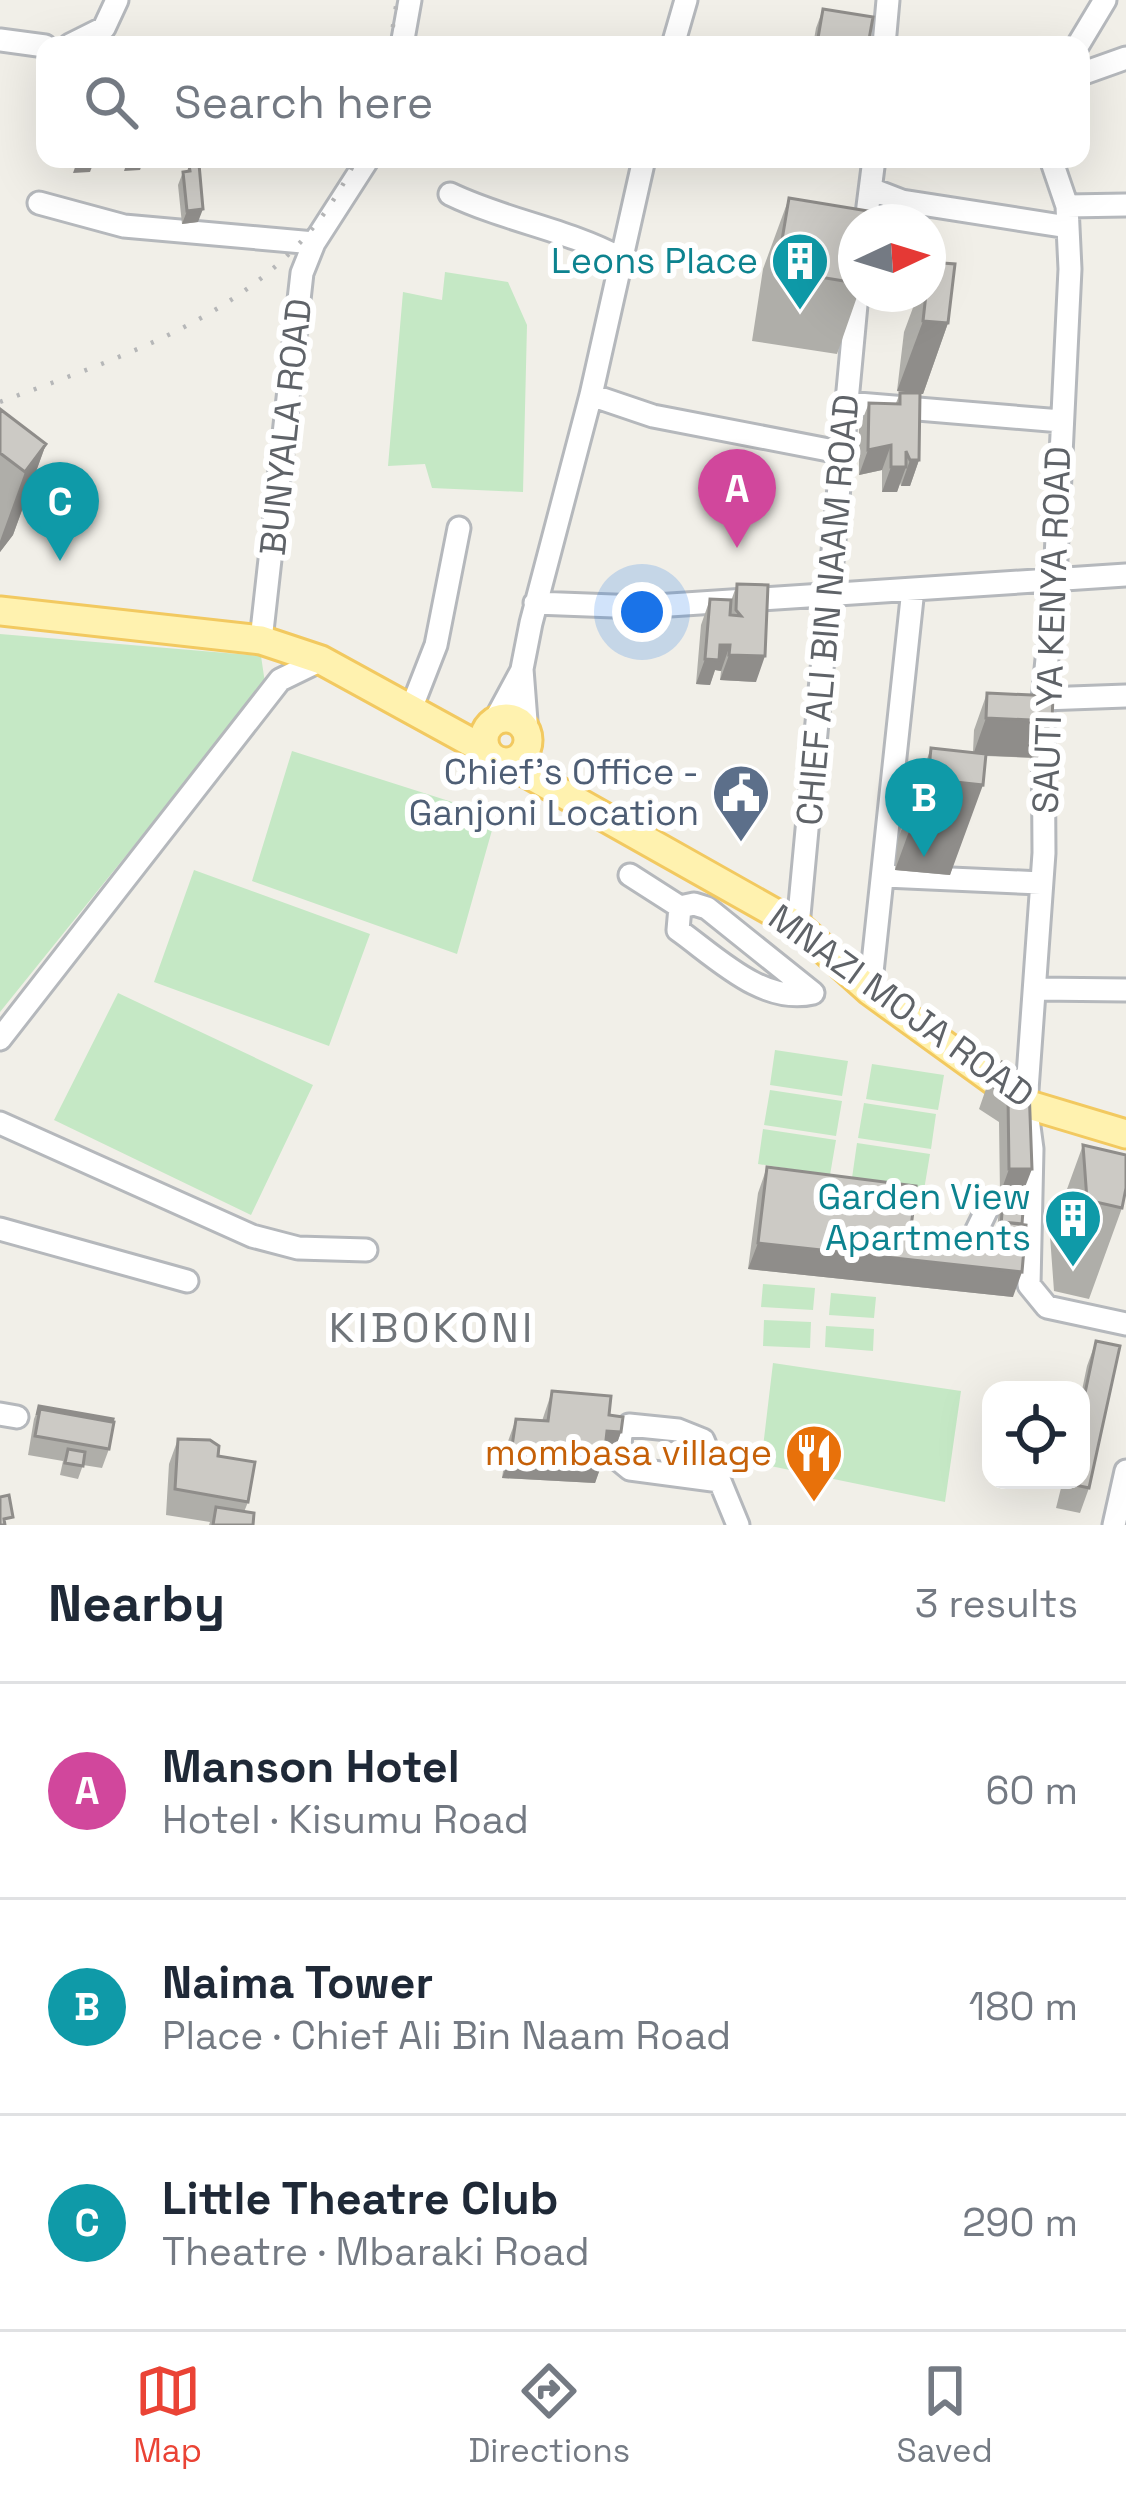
<!DOCTYPE html>
<html lang="en">
<head>
<meta charset="utf-8">
<style>
  :root { --surface:#fff; --page:#f2f2f3; --text:#1f2937; --muted:#747a83; --line:#e0e1e3; --accent:#ea4335 }
  body { margin:0; font-family:"Space Grotesk",sans-serif; background:var(--page); color:var(--text) }
  .controls { position:absolute; right:36px; bottom:36px; display:grid; overflow:hidden; border-radius:24px; box-shadow:0 12px 48px #0002 }
  .controls button { width:108px; height:108px; display:grid; place-items:center; padding:0; border:0; border-bottom:3px solid var(--line); background:var(--surface); color:var(--text); font:60px sans-serif }
  .compass { position:absolute; left:838px; top:204px; width:108px; height:108px; border-radius:50%; background:var(--surface); box-shadow:0 12px 48px #0002; rotate:86deg }
  .you { position:absolute; left:642px; top:612px; width:42px; height:42px; margin:-30px; border:9px solid #fff; border-radius:50%; background:#1a73e8; box-shadow:0 0 0 18px #1a73e833 }
  .badge { display:grid; place-items:center; width:78px; height:78px; border-radius:50%; background:var(--accent); color:#fff; font-size:39px; font-weight:700 }
  .pin { position:absolute; translate:-50% -99px; filter:drop-shadow(0 3px 6px #0008) }
  .pin::after { content:''; position:absolute; top:63px; width:42px; height:36px; background:inherit; clip-path:polygon(0 0,100% 0,50% 100%) }
  .list { margin:0; padding:0; list-style:none }
  h2 { display:flex; justify-content:space-between; align-items:center; height:156px; margin:0; padding:0 48px; font-size:51px }
  h2 small { font-size:39px; font-weight:400; color:var(--muted) }
  .list li { display:grid; grid-template-columns:78px 1fr auto; gap:36px; align-items:center; box-sizing:border-box; height:216px; padding:0 48px; border-top:3px solid var(--line) }
  .list b { display:block; font-size:45px; white-space:nowrap }
  .list p { margin:0; font-size:39px; white-space:nowrap; color:var(--muted) }
  .list em { font-size:39px; font-style:normal; color:var(--muted) }
  .icon { flex:none; width:66px; height:66px; fill:none; stroke:currentColor; stroke-width:2; stroke-linecap:round; stroke-linejoin:round }
  .map { position:relative; flex:none; width:1126px; height:1525px; overflow:hidden }
  .search { position:absolute; background:var(--surface); box-shadow:0 12px 48px #0002; left:36px; right:36px; top:36px; height:132px; display:flex; align-items:center; gap:30px; box-sizing:border-box; padding:0 42px; border-radius:24px; color:var(--muted); font-size:45px }
  .sheet { height:804px; background:var(--surface) }
  nav { display:flex; justify-content:space-around; align-items:center; box-sizing:border-box; height:168px; border-top:3px solid var(--line); background:var(--surface); font-size:33px; color:var(--muted) }
  nav a { display:grid; justify-items:center; gap:6px }
  nav .on { color:var(--accent) }
  .map>svg:first-child { display:block }
</style>
</head>
<body>
<div class="map">
<svg width="1126" height="1525" viewBox="0 0 1126 1525">
  <rect width="100%" height="100%" fill="#f1efe8"/>
  <path fill="#c5e8c5" d="M445 272 508 282 527 325 523 492 432 488 425 464 388 466 403 292 442 300Z
    M0 634 261 656 265 683 0 1012Z
    M292 751 496 816 457 954 252 881Z
    M194 870 370 934 329 1046 154 982Z
    M118 993 313 1085 251 1215 54 1120Z
    M775 1050 848 1061 842 1096 770 1085Z
    M872 1064 944 1075 938 1110 866 1099Z
    M770 1090 842 1101 836 1136 764 1125Z
    M864 1103 936 1114 931 1149 858 1138Z
    M763 1129 836 1140 830 1175 758 1164Z
    M857 1143 930 1154 924 1190 852 1178Z
    M763 1284 815 1288 813 1310 761 1307Z
    M831 1293 876 1297 874 1318 829 1315Z
    M764 1320 811 1322 810 1348 763 1346Z
    M826 1326 874 1329 873 1351 825 1347Z
    M773 1363 961 1391 945 1502 761 1464Z"/>
  <g fill="none" stroke-linecap="round" stroke-linejoin="round">
    <g stroke="#b5b8bc" stroke-width="27">
      <path id="minor" d="M0 40 45 46
        M70 45 104 28 117 0
        M402 45 410 0
        M673 45 686 0
        M884 45 888 0
        M1078 45 1105 0
        M1081 74 1126 58
        M1051 159 1067 206 1070 269 1055 579 1043 699 1044 853 1026 1104 1032 1149 1029 1285 1047 1307 1126 1324
        M871 189 902 201 1068 227
        M450 194C506 221 566 229 620 258
        M39 203 124 226 314 243
        M1067 206 1126 205
        M866 222 874 159
        M591 395 653 416 839 452
        M846 403 1061 421
        M535 603 640 607 1126 575
        M261 640 302 273 314 243 368 159
        M1043 699 1126 696
        M411 709 436 645 459 528
        M495 720 522 670
        M527 734 522 669 531 623 591 395 644 159
        M630 875 680 907
        M885 876 1041 883
        M694 904 707 908 813 993C763 1005 716 957 678 930L680 907Z
        M798 926 857 294
        M1037 989 1126 990
        M870 991 913 589
        M0 1039 280 680 321 660
        M0 1123 252 1236 298 1248 366 1250
        M0 1229 187 1281
        M944 1243 971 1242 991 1201 1030 1202
        M0 1414 17 1417
        M720 1481 630 1469 619 1460 621 1433 629 1425 678 1430 703 1440 738 1525
        M1114 1525 1126 1471"/>
    </g>
    <g stroke="#f2c960" stroke-width="33">
      <path id="major" d="M0 611 261 640 321 660 485 750
        M484 740a22 22 0 1 1 44 0a22 22 0 1 1-44 0Z
        M507 762 798 926 870 991 1026 1104 1126 1134"/>
    </g>
    <use href="#minor" stroke="#fff" stroke-width="21"/>
    <use href="#major" stroke="#fff2af" stroke-width="27"/>
    <path stroke="#b6b7b8" stroke-width="4.5" stroke-dasharray="3 15" stroke-linecap="butt" d="M390 45 397 0
      M0 402C139 350 289 305 356 159"/>
  </g>
  <path fill="#afaea9" d="M823 9 868 45H813L816 28Z
    M189 165 198 222 182 224 178 185 183 172H187Z
    M789 198 856 222V294H858L837 354 752 341 763 269Z
    M929 262 955 264 948 323 923 394H920L919 460 910 486H901L900 483 897 492H882V470L859 475V428L869 403H896L900 393H915L897 391 904 332 918 294H928Z
    M0 409 46 444 13 535 0 552Z
    M737 584 756 682 720 680 721 671 715 670 710 685 696 684 701 625 710 599 731 601Z
    M987 693 1038 758 986 756 950 875 895 870 898 839 931 748 973 752 974 730Z
    M1024 1076 1022 1195 1000 1194 999 1122 979 1109 988 1083Z
    M1083 1145 1122 1208 1089 1299 1054 1291 1050 1236Z
    M767 1167 910 1236 996 1242 999 1209 1003 1197 1013 1297 748 1269 758 1193Z
    M1096 1341 1089 1488 1080 1513 1056 1508 1063 1480H1081V1395L1087 1366Z
    M552 1391 609 1415 621 1432 612 1457 604 1456 595 1483 502 1478 507 1444 516 1419 542 1421Z
    M39 1406 109 1449 102 1468 83 1465 78 1479 60 1475 63 1461 28 1455 34 1419Z
    M178 1439 218 1456 248 1502 244 1512 253 1525H209L210 1522 166 1515 169 1464Z"/>
  <path fill="#8f8d8a" d="M78 159H95L90 172 73 173Z
    M128 159H144L140 170 124 171Z
    M203 209 198 222 182 224 187 211Z
    M923 321 948 323 923 394 897 391Z
    M46 444 13 535 0 552V541L25 472Z
    M891 445 882 470 859 475 868 450Z
    M910 460H919L910 486H901Z
    M891 467H906L897 492H882Z
    M720 645H730L721 671 715 670 710 685 696 684 705 659Z
    M729 655 765 656 756 682 720 680Z
    M986 718 1052 721 1038 758 973 755Z
    M928 779 983 785 950 875 895 870Z
    M1009 1169H1032L1022 1195 1000 1194Z
    M758 1243 1022 1272 1013 1297 748 1269Z
    M607 1431 621 1432 612 1457 598 1456Z
    M511 1453 604 1458 595 1483 502 1478Z"/>
  <path fill="#cccac5" stroke="#8f8d8a" stroke-width="3" d="M823 9 873 17 868 45H857L818 38Z
    M199 164 203 209 187 211 183 172 190 171 189 165Z
    M789 198 874 212 872 222H856V283L777 270Z
    M929 262 955 264 948 323 923 321 926 294H928Z
    M900 393H920L919 460H910L906 451V467H891V445L868 450 869 403 900 404Z
    M0 409 46 444 25 472 0 453Z
    M737 584 768 585 765 656 729 655 730 645H720L719 660 705 659 710 599 731 600 730 615 741 616 736 610Z
    M987 693 1053 696 1052 721 986 718Z
    M931 748 986 754 983 785 928 779Z
    M1002 1062 1024 1076 1029 1087 1032 1169H1009L1008 1097 988 1083Z
    M1083 1145 1126 1155V1188L1122 1208 1087 1200Z
    M767 1167 916 1186 910 1236 1001 1243 1003 1222 1026 1225 1022 1272 758 1243Z
    M1003 1197 1024 1198 1022 1224 1003 1222 1001 1227Z
    M1096 1341 1120 1346 1089 1488 1066 1483V1480H1081V1412Z
    M552 1391 611 1396 609 1415 623 1417 621 1432 607 1431 604 1458 511 1453 516 1419 548 1421Z
    M39 1406 113 1419 112 1422 40 1409 37 1415Z
    M40 1409 114 1422 109 1449 35 1436Z
    M178 1439 210 1440 219 1446 218 1456 255 1462 248 1502 175 1489Z
    M68 1449 85 1452 83 1466 65 1463Z
    M9 1495 13 1517 4 1519 5 1525H0V1497Z
    M216 1507 254 1513 253 1525H213Z"/>
  <defs>
    <g id="building-pin" transform="scale(3)"><path d="M0 17L-7.5 6A9.5 9.5 0 1 1 7.5 6Z" fill="#0f9aa8" stroke="#fff"/><path d="M-4-6H4V6H1V3H-1V6H-4ZM-2.5-4.3h1.7v1.8h-1.7ZM.8-4.3h1.7v1.8H.8ZM-2.5-1h1.7V.8h-1.7ZM.8-1h1.7V.8H.8Z" fill="#fff"/></g>
    <g id="civic-pin" transform="scale(3)"><path d="M0 17L-7.5 6A9.5 9.5 0 1 1 7.5 6Z" fill="#5c6f8a" stroke="#fff"/><path d="M-.6-6.5H3V-4.5H.6V-3L4-1V1h2V6H-6V1h2V-1L-.6-3ZM-1.2 2.5V6h2.4V2.5Z" fill="#fff"/></g>
    <g id="restaurant-pin" transform="scale(3)"><path d="M0 17L-7.5 6A9.5 9.5 0 1 1 7.5 6Z" fill="#e8710a" stroke="#fff"/><path d="M-5-6h1v4h1v-4h1v4h1v-4h1v5L-1.5 .5V6h-2V.5L-5-1ZM5-6V6H3V1.5H1.5Q1.5-4 5-6Z" fill="#fff"/></g>
  </defs>
  <g fill-rule="evenodd">
    <use href="#building-pin" x="800" y="261"/>
    <use href="#civic-pin" x="741" y="793"/>
    <use href="#building-pin" x="1073" y="1218"/>
    <use href="#restaurant-pin" x="814" y="1453"/>
  </g>
  <g text-anchor="middle" dominant-baseline="central" stroke-width="12" stroke-linejoin="round" paint-order="stroke">
    <g font-size="36" fill="#0d838f" stroke="#fff" text-anchor="end">
      <text x="758" y="261">Leons Place</text>
      <text x="1031" y="1197">Garden View<tspan x="1031" dy="41">Apartments</tspan></text>
    </g>
    <g font-size="36" fill="#5f6368" stroke="#fff">
      <text transform="translate(286 427) rotate(-84)">BUNYALA ROAD</text>
      <text transform="translate(828 610) rotate(-85)">CHIEF ALI BIN NAAM ROAD</text>
      <text transform="translate(1052 630) rotate(-88)">SAUTI YA KENYA ROAD</text>
      <text transform="translate(901 1006) rotate(36)">MNAZI MOJA ROAD</text>
    </g>
    <g font-size="36" fill="#4e5e75" stroke="#fff" text-anchor="end">
      <text x="699" y="772">Chief's Office -<tspan x="699" dy="41">Ganjoni Location</tspan></text>
    </g>
    <g font-size="36" fill="#c56008" stroke="#fff" text-anchor="end">
      <text x="772" y="1453">mombasa village</text>
    </g>
    <g font-size="42" letter-spacing="3" fill="#70757a" stroke="#fff">
      <text x="432" y="1327">KIBOKONI</text>
    </g>
  </g>
</svg>
<div class="controls">
<button><svg class="icon" aria-label="locate" viewBox="0 0 24 24"><circle cx="12" cy="12" r="6"/><path d="M12 2v4M12 18v4M2 12h4M18 12h4"/></svg></button>
</div>
<svg class="compass" viewBox="-18 -18 36 36"><path d="M0-13l5 13h-10z" fill="#e53935"/><path d="M0 13l5-13h-10z" fill="#747a83"/></svg>
<div class="you"></div>
<div class="pin badge" style="left:737px;top:548px;background:#d1479c">A</div>
<div class="pin badge" style="left:924px;top:857px;background:#0f9aa8">B</div>
<div class="pin badge" style="left:60px;top:561px;background:#0f9aa8">C</div>
<div class="search"><svg class="icon" aria-label="search" viewBox="0 0 24 24"><circle cx="10" cy="10" r="6"/><path d="M15 15l6 6"/></svg>Search here</div>
</div>
<section class="sheet">
<h2>Nearby<small>3 results</small></h2>
<ul class="list">
<li><span class="badge" style="background:#d1479c">A</span><div><b>Manson Hotel</b><p>Hotel · Kisumu Road</p></div><em>60 m</em></li>
<li><span class="badge" style="background:#0f9aa8">B</span><div><b>Naima Tower</b><p>Place · Chief Ali Bin Naam Road</p></div><em>180 m</em></li>
<li><span class="badge" style="background:#0f9aa8">C</span><div><b>Little Theatre Club</b><p>Theatre · Mbaraki Road</p></div><em>290 m</em></li>
</ul>
</section>
<nav>
<a class="on"><svg class="icon" aria-label="map" viewBox="0 0 24 24"><path d="M3 6l6-2 6 2 6-2v14l-6 2-6-2-6 2zM9 4v14M15 6v14"/></svg>Map</a>
<a><svg class="icon" aria-label="directions" viewBox="0 0 24 24"><path d="M12 3l9 9-9 9-9-9zM9 14v-3h6M13 9l2 2-2 2"/></svg>Directions</a>
<a><svg class="icon" aria-label="saved" viewBox="0 0 24 24"><path d="M7 4h10v16l-5-4-5 4z"/></svg>Saved</a>
</nav>
</body>
</html>
